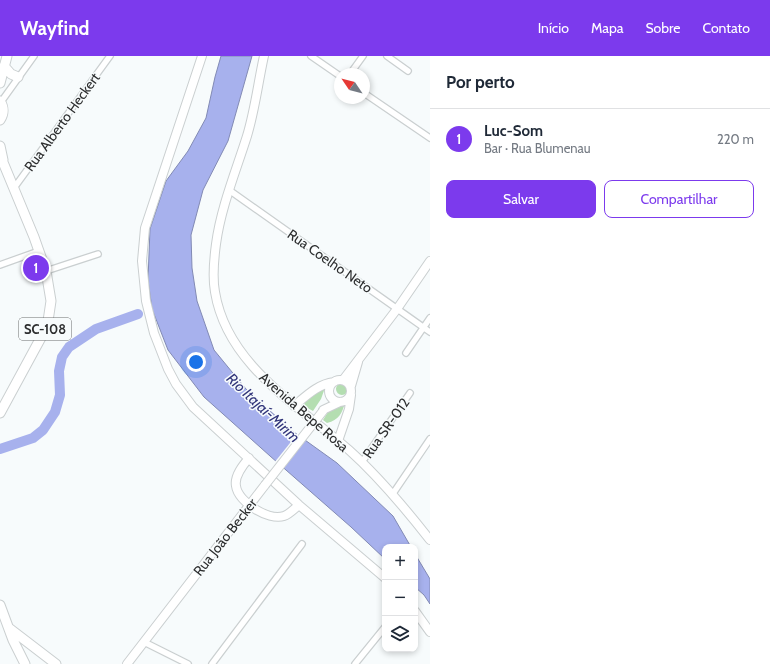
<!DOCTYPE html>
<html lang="pt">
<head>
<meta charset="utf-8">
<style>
  :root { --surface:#fff; --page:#f6f6f7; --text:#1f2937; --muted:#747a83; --line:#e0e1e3; --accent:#7c3aed }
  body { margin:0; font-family:Cabin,sans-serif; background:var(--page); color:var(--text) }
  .controls { position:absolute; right:12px; bottom:12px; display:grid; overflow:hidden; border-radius:8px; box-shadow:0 2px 6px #0003 }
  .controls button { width:36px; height:36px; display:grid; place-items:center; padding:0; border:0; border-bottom:1px solid var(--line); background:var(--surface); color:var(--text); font:20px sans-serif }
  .compass { position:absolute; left:334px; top:12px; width:36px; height:36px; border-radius:50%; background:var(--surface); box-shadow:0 2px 6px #0003; rotate:305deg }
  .you { position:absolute; left:196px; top:306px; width:14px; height:14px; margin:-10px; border:3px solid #fff; border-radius:50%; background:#1a73e8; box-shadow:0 0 0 6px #1a73e833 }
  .badge { display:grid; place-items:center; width:26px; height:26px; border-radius:50%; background:var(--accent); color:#fff; font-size:13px; font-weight:700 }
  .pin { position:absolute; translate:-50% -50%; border:2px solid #fff; box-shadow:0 1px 4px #0006 }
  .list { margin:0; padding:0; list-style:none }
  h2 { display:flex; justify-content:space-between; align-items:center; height:52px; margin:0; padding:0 16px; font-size:17px }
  h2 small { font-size:13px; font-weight:400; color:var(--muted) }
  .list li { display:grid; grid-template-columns:26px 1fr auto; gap:12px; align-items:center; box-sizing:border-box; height:60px; padding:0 16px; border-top:1px solid var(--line) }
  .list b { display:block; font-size:15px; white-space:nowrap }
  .list p { margin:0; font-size:13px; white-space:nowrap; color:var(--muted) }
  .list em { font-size:13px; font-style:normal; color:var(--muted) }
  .actions { display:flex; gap:8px; padding:12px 16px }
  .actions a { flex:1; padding:9px 0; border:1px solid var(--accent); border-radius:8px; text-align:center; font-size:14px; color:var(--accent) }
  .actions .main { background:var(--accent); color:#fff }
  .icon { flex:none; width:22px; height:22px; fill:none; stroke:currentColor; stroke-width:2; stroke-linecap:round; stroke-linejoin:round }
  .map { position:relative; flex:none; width:430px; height:608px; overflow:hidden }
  header { display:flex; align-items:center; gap:24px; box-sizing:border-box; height:56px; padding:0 20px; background:var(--accent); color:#fff }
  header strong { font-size:19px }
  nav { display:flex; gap:22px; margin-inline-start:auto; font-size:14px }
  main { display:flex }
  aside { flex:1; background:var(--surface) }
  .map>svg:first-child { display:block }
</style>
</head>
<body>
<header>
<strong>Wayfind</strong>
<nav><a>Início</a><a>Mapa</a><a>Sobre</a><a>Contato</a></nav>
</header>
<main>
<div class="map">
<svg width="430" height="608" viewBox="0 0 430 608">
  <rect width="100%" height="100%" fill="#f7fbfc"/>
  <path fill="#b4deb1" d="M336 333a6 6 0 1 1 12 0a6 6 0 1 1-12 0Z
    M326 329 321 343 313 355 304 350 305 345Z
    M345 347C342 357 339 364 327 367L323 364 328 356Z"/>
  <path fill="#a7b1ed" stroke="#828ab4" d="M221 0H252L228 85 203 134 191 179 192 212 197 245 214 294 246 333 291 374 337 407 393 460 411 491H385V503L351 471 270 400 204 341 168 294 152 253 148 224 150 173 166 125 188 95 206 62 215 21Z
    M415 498 430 523V548L424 539 415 531Z"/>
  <path fill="#f7fbfc" d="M298 377 306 383 282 414 274 407Z"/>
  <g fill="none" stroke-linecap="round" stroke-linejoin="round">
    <path stroke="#a7b1ed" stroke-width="10" d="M0 393 33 382 43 374 55 356 60 339 59 315 62 301 69 291 96 273 138 258"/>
    <g stroke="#cacfd0" stroke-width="8">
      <path id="minor" d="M311 0 340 20
        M387 0 408 15
        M350 18 363 0
        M364 37 430 82
        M1 46 34 0
        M14 132 110 0
        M229 134 430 276
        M0 209 39 195
        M46 215 98 198
        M406 297 430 262
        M362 406 410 337
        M392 439 430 383
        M144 586 188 608
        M212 608 302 488
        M355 608 385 571"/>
    </g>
    <g stroke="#cacfd0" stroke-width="10">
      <path id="secondary" d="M202 0 145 172 142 205 146 245 154 277 168 313 176 328 193 351 299 449 385 522
        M264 0C258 27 255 54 247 80 236 115 221 151 216 188 214 203 212 220 215 236 227 309 298 349 349 394 379 421 405 452 430 484
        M343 324 397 253 430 205
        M329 335a11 11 0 1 1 22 0a11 11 0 1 1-22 0Z
        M351 330 358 306
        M294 350C306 340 318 328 334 326
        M323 354 340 346
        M338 385 349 353 351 339
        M249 402C243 409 234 420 236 430 238 446 268 465 284 460 290 458 295 452 299 449
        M415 555 430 576
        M127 608 265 429"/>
    </g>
    <g stroke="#cacfd0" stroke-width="11">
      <path id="primary" d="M4 10 11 18 18 21
        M0 27 7 0
        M0 45C4 51 4 58 0 64
        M0 90 3 104
        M0 99 34 181 46 215 51 245 48 265 44 276 0 357
        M0 549 13 584 25 608
        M9 572 56 608"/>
    </g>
    <use href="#minor" stroke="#fff" stroke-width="5.5"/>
    <use href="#secondary" stroke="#fff" stroke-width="8"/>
    <use href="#primary" stroke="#fff" stroke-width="9"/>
    <g stroke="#cacfd0" stroke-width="10" stroke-linecap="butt">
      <path id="secondary-bridge" d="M265 429 323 355"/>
    </g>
    <use href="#secondary-bridge" stroke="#fff" stroke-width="8"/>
  </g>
  <g text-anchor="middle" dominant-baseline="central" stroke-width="3" stroke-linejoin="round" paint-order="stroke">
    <rect fill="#f7fbfc" stroke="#6a6c6c" stroke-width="1" x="19" y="262" width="52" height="22" rx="3"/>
    <g font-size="13" font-weight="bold" fill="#2d2e2f">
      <text x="45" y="273">SC-108</text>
    </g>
    <g font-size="14" fill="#2d2e2f" stroke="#f7fbfc">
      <text transform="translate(62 66) rotate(-54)">Rua Alberto Heckert</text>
      <text transform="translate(330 205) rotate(35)">Rua Coelho Neto</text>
      <text transform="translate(304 356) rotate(41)">Avenida Bepe Rosa</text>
      <text transform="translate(386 372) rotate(-55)">Rua SR-012</text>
      <text transform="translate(225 481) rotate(-52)">Rua João Becker</text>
    </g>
    <g font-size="15" font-style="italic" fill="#31357a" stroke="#f7fbfc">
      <text transform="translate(263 352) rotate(43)">Rio Itajaí-Mirim</text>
    </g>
  </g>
</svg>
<div class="controls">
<button>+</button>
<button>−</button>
<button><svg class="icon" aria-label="layers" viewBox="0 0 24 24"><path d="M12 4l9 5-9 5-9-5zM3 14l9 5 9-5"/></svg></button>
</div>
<svg class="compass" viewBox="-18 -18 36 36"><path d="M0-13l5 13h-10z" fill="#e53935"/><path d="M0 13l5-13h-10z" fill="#747a83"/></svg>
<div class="you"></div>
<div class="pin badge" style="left:36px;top:212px">1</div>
</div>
<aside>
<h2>Por perto<small></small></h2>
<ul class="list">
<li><span class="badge">1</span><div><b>Luc-Som</b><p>Bar · Rua Blumenau</p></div><em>220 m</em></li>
</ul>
<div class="actions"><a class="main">Salvar</a><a>Compartilhar</a></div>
</aside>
</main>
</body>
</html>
